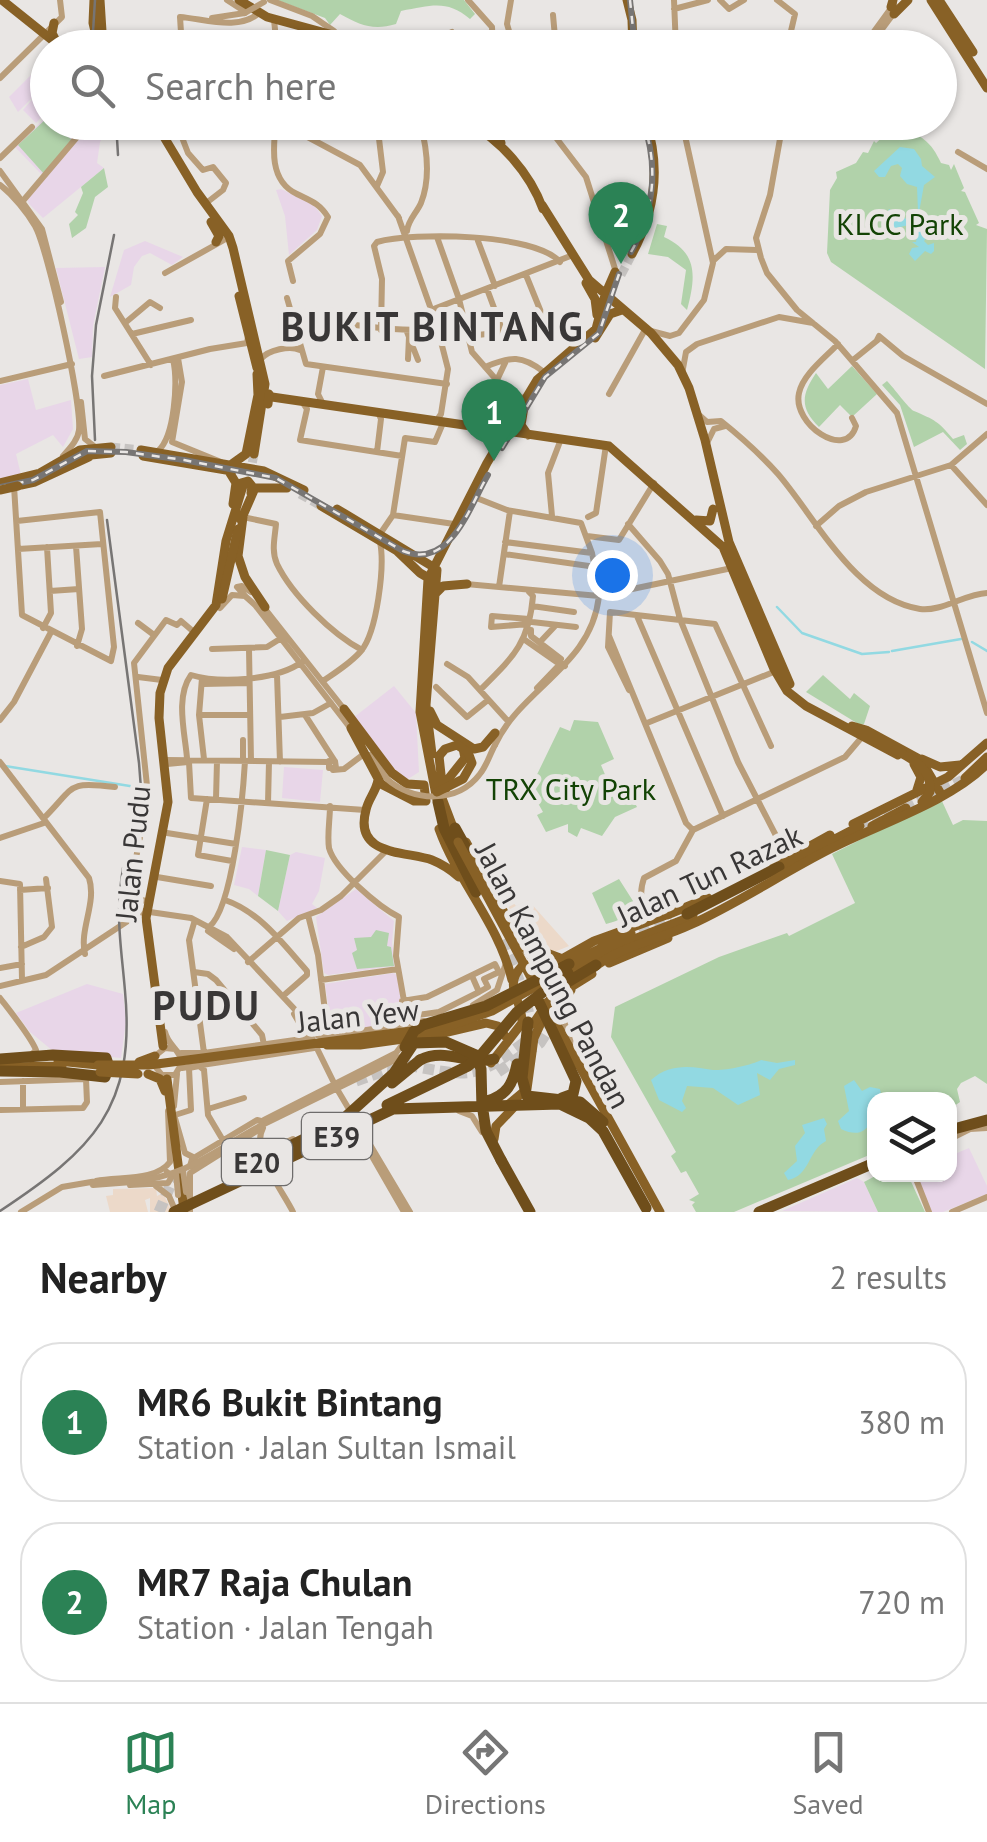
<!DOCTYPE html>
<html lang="en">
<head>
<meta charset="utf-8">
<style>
  :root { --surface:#fff; --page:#f2f2f2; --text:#222; --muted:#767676; --line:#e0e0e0; --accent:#2b8255 }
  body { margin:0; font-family:"PT Sans",sans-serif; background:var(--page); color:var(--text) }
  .controls { position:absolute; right:30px; bottom:30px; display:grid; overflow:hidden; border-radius:20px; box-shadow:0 2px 8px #0004 }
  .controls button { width:90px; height:90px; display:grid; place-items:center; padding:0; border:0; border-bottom:2px solid var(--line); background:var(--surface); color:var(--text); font:50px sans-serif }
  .you { position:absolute; left:612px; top:575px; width:35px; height:35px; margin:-25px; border:8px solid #fff; border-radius:50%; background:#1a73e8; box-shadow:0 0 0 15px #1a73e833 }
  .badge { display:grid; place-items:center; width:65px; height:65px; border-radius:50%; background:var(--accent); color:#fff; font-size:32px; font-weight:700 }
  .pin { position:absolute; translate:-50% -82px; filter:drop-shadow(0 2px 5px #0008) }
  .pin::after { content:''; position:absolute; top:52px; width:35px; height:30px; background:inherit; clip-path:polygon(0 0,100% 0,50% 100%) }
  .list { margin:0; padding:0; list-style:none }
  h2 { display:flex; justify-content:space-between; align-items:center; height:130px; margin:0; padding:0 40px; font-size:42px }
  h2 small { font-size:32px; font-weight:400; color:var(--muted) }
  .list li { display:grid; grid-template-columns:65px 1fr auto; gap:30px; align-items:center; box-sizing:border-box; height:160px; margin:0 20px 20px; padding:0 20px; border:2px solid var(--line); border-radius:40px }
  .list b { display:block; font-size:38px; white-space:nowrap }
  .list p { margin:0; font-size:32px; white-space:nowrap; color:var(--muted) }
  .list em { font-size:32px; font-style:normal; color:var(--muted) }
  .icon { flex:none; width:55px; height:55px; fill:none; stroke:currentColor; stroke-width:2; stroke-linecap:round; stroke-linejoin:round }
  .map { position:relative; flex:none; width:987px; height:1212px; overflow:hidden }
  .search { position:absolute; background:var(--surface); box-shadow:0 2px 8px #0004; left:30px; right:30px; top:30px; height:110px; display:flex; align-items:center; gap:25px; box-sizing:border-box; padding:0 35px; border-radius:55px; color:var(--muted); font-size:38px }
  .sheet { height:490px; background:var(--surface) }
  nav { display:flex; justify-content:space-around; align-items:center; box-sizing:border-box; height:140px; border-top:2px solid var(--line); background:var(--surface); font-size:28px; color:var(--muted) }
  nav a { display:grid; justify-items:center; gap:5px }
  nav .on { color:var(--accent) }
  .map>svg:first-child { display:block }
</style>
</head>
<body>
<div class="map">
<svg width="987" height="1212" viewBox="0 0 987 1212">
  <rect width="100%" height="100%" fill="#e9e6e4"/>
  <path fill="#ecd9c9" d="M528 900 569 946 552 953 532 946 527 941 507 904 512 901 516 906Z
    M156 1188 157 1196 163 1193 172 1212H150V1198L145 1200 148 1212H110L106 1196 113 1195V1189Z"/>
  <path fill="#e8d6e8" d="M35 71 47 84V111L36 123 23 110 41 89 18 112 9 97Z
    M47 116 48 122 54 123 73 139 87 123H110L100 142 97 163 104 168 43 218 29 204 26 196 43 176 15 147Z
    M281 189 314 205 322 216 317 230 289 255 285 216 276 190Z
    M145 241 183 257 172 265 150 253 142 256 134 267 131 285 110 297 124 250Z
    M105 267 93 326 92 357 79 359 56 268Z
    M28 379 36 410 71 400 73 429 63 447 53 435 16 454 21 475 0 479V385Z
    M394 686 416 713 419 772 408 779 394 773 353 718Z
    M284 767 323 770 320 802 282 798Z
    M242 847 266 850 258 896 249 889 234 885Z
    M296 852 325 858 319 891 312 904 317 908 287 921 278 911 290 855Z
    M356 889 394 921 392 943 395 966 328 975 324 973 316 917Z
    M393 973 397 975 404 1023 332 1032 325 984Z
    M87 984 123 994 126 1021 121 1058 53 1051 30 1032 16 1013Z
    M969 1148 987 1186V1194L943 1212H932L916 1175 950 1174V1156Z
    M857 1178 864 1182 878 1212 782 1211Z"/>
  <path fill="#b1d2aa" d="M277 0H464L475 14 470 19C447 0 433 5 401 11L396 24C373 31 360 25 340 14L330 25 325 18Z
    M47 118 48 122 53 123 73 141 44 174 18 145Z
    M893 128C920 131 932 143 941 163L949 165 951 170 954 164 964 188 961 191 965 192 979 223 976 225 987 229 985 369 831 262 827 253 830 190 837 178 836 172 856 163 863 152 868 153 874 141 876 143Z
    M104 168 108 187 95 197 86 228 72 238 69 224 78 215 75 212 83 193 81 187Z
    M657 224 667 226 664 237C698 253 696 276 687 310L681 304 686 270 668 257 648 254Z
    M852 366 877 394 852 417 840 405 819 427C800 408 801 395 816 373L828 389Z
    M887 381C894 388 909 409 914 411 935 420 938 421 953 439L964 435 967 444 960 450 943 432 914 447 900 405 882 385Z
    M823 675 850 699 854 693 870 706 864 724 860 725 806 692Z
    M574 720 598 722 614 759 601 765 617 803 632 797 637 807 615 817 602 836 581 828 577 837 568 832V824L546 832 537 815 543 812 530 789 560 727 570 731Z
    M941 799 953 825 963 820 987 821V1084L975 1076 961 1083 957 1089 960 1102 950 1109V1100H874V1153L734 1212H696L692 1205 695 1202 689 1200 699 1194 686 1171 681 1173 671 1156 676 1152 611 1037 615 1007 719 957 787 933 789 936 855 903 832 854Z
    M266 850 290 855 278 911 258 896Z
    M619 879 633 901C629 917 621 920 606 924L592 893Z
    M376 930 389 933 387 946 391 947 394 966 357 969 352 953 357 950 354 938 371 937Z
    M879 1174 908 1175 925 1212H878L864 1182Z"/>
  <path fill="#92d9e2" d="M900 147 914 149 921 159 922 166 935 177 924 185 918 218 921 222H929L930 233 924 241 928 245 934 243V251L931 254 925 251 915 261 909 254 912 248 919 247 912 242H916L918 232 909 225 891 229 884 225 890 222 886 216 889 209 908 220 918 211 917 187 907 184 900 176 902 168 898 164 891 166 885 177H879L874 171Z
    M761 1060 777 1063 795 1060V1065L779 1069 770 1080 757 1073 760 1095 738 1105 713 1088 687 1086 682 1101 686 1108 682 1112 659 1100 651 1080C669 1063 692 1066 713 1070 724 1071 752 1065 761 1060Z
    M854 1080 862 1091 870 1087 880 1089 882 1099 874 1100C874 1123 866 1141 841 1129L838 1121 849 1111 844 1086Z
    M824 1118 827 1124 824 1129 826 1141C808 1150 810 1176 788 1180L784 1173 797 1161 795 1146 805 1133 802 1125Z"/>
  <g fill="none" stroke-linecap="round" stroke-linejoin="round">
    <path stroke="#92d9e2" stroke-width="2.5" d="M723 43V48
      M777 607 802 633 862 654 889 652
      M972 642 987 651
      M892 651 961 639
      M5 766 136 787"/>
    <path stroke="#c6c3c1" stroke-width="9" stroke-dasharray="9 4.5" stroke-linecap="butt" d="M621 275 632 254
      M111 447 141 450
      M247 489 254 454
      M300 494 321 506
      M906 808 965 778
      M860 826 897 807"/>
    <path stroke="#c6c3c1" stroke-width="11" stroke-dasharray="11 5.5" stroke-linecap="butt" d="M624 938 672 920
      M501 941C517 970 527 999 532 1031
      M407 1065C473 1078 478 1079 531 1037
      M498 1072 540 1043 554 1021
      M356 1081 387 1070 401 1071
      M159 1212 171 1184 182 1173"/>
    <path stroke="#b99d79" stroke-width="6" d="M227 0 244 11
      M270 0 312 16 334 31
      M468 0 492 27 493 48
      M511 0 507 24 514 48
      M674 0 676 48
      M720 0 729 9 744 0
      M777 0 795 14 787 48
      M674 9 708 0
      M553 15 556 48
      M212 18 245 13
      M274 20 277 48
      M182 48 180 17C205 19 239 31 259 13
      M422 48 452 32
      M500 48 501 41 510 37
      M862 48 894 4
      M868 48 894 13
      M0 78 62 17 60 0
      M176 122 188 153 203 170 213 167 226 183 223 190 205 204
      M276 122C273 148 269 181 297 194 311 201 319 203 328 217L320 234 288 261 293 281
      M289 122 302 134 360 165 399 218
      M377 122 383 172 377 186
      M544 122 586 177 616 272
      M783 122 770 195 756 238 761 258 767 273 797 310 835 341 897 413 987 713
      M482 135 494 122
      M958 152 987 169
      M0 158 32 127
      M0 171 42 229 61 302
      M0 185C13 195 27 212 35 226 48 249 82 404 79 430 78 440 70 448 63 456
      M22 202 83 130
      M398 216 437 326 448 369 441 414 437 420
      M407 231C408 220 416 214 421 203 431 178 427 148 420 122
      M437 237 459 299 472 352 500 384 524 399
      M478 241 495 286
      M714 260 726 249 757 250
      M165 273 224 240
      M487 289 503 332
      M116 297 115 308 151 365
      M287 298 306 364 447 384
      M431 310 573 255
      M125 323 150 302 160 308
      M295 323C306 326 315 321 327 322 362 325 394 332 430 329L439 335
      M381 330 382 279 374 246 377 242C413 232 535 233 560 262
      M651 331 670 336 679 333 704 300 713 263 682 122
      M407 332 418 360
      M132 334 191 320
      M468 336 525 330 547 331 551 326 543 317 526 275
      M877 340 879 336 903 356 987 404
      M838 344C826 357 803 374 799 393 792 424 846 461 856 426L852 418
      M178 358 182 382 172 442 221 462
      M261 359C268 350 290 345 300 350
      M408 359 409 337
      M853 360 879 339
      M485 367C511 356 522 355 544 372
      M682 374 686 352 697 344 779 317 813 323
      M104 376 210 349 247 343 248 337
      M497 380 506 361
      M0 381 72 364
      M609 394 646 328
      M81 402 85 439 94 446
      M303 403 307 409 300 440 402 456
      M323 404 318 394 323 367
      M698 414 707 422 721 421C741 437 761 455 778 474 816 518 855 599 920 609 941 612 965 594 987 593
      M707 443 714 429 725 426
      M158 451C175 436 178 381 173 359
      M377 452 381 419 378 412
      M951 465 987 505
      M14 486 22 615 111 661 114 647 100 512 17 521
      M474 497 507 510 581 523 592 553 599 589 595 595
      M393 515 454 524
      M552 516 548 473 561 439
      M243 517 276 524C275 537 271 551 277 564 292 595 332 634 362 650
      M588 517 596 513 606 445
      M628 524 660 561 668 574 680 619 738 762 787 857
      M816 526 839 506 866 492 951 465 987 434
      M380 534 393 515 405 438 435 442 443 423
      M587 536 619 540 654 483
      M505 542 592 553
      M76 546 82 629 77 646
      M18 549 102 544
      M504 554 596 567
      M466 584 599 596 732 568
      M499 587 510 511
      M50 591 79 589
      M247 598 237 587 242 586 251 592
      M262 605 344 709
      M532 606 574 612
      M220 608 232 595 245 596 255 605 351 729
      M637 616 723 816
      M532 622 576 627
      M138 623 154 635
      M528 624 491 627 492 616 529 619
      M43 628 51 613 47 547
      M531 630V636L561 659
      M609 636 686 823 693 830
      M525 640 558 663
      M540 642 556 625
      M212 649 267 647 283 637
      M249 649 251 761
      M447 664 468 677 506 719
      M277 675 280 762
      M138 677 162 680
      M202 678 199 715 204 759
      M323 681C336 672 351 663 361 651 377 632 385 566 380 542
      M203 684 249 683
      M436 687 467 717 488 700
      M537 688 561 663 565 666
      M480 690C512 658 529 644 533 596L529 592
      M629 690 608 647 610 612 715 624 771 746
      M199 715H249
      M305 715 334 760
      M280 717 313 713 331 703
      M0 720 14 702 51 632
      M647 723 776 671
      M243 740V761
      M495 745C522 687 591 667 599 596
      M370 755 387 779
      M187 758C185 733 175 697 191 675 221 684 277 680 302 662
      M166 760 328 762
      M329 761H335L336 768H329Z
      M0 762 89 878C97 903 79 929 85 954
      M189 762 191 798 365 810
      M167 764 188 762
      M333 770 344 769 364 754
      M207 799 198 855 232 861
      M216 799 217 761
      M268 803 269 762
      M330 806C330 819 327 835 329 848 335 870 379 907 399 917L396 956 409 1029
      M44 818C76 786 66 781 115 787
      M693 830 845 757 862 737
      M167 833 236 844
      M0 838 44 823
      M157 877 211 886
      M0 881 20 884 22 980
      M20 890 48 888
      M225 900C260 912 283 944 307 971V975L283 996
      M148 901 132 899 129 895 148 795 134 663 166 620 177 625 181 621 195 633
      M308 915 318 955 328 1035
      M664 915 653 914C640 903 639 893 644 878L676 861 693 830
      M194 923 189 940 204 1053
      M209 927C233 908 243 795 245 761
      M208 931 234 949
      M21 947 44 937 52 927 46 879
      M248 962 299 918 321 910 341 896 385 852
      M0 968 22 964
      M194 972 208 974 216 980 262 1035 264 1045
      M321 980 398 969
      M0 986 46 975 143 911 191 918 227 937 301 1016 337 1089 410 1212
      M556 996 571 1043
      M0 998C10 1011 31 1037 36 1050L31 1055
      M407 1000 411 1016 439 1012 479 992 472 976
      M402 1001 427 997 495 964 499 972 484 979 488 987 479 992
      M473 1005 497 990 506 963
      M294 1014 313 1046
      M199 1017 244 1012
      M165 1032C168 1046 181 1050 182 1063L175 1075H162L154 1065 155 1056 165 1048 175 1049
      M314 1034 322 1037 424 1021
      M181 1053H204L309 1038
      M182 1068 314 1048
      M204 1070 208 1115 224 1142
      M23 1081V1109
      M0 1082 84 1079
      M174 1106 177 1074
      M208 1109 244 1098
      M0 1110 83 1108 87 1102 86 1079
      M459 1111 472 1116 482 1132
      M175 1115 191 1110 189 1068 199 1066 204 1070
      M175 1118 185 1153 195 1158
      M264 1120 396 1053 402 1045
      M262 1125 403 1056
      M263 1128C250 1151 283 1191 293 1212
      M358 1132 404 1212
      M950 1139 970 1129 987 1128
      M241 1143 251 1144 260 1158
      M262 1153 293 1139
      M194 1168 190 1166 192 1159 257 1120 261 1121
      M914 1174 929 1212
      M96 1181C118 1176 155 1182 170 1162L168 1111
      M93 1185 132 1182
      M130 1185 168 1183 172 1176 167 1172
      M156 1186 169 1196 175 1210
      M21 1212 62 1187 97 1181
      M190 1212V1173L260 1129
      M952 1212 987 1197"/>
    <path stroke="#886126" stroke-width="9" d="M2 0 62 48
      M94 0 93 23 99 48
      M100 0 103 47
      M239 0 267 17 333 35 357 48
      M627 0 632 20 633 48
      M931 0 987 88
      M939 0 973 52
      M891 7 893 0
      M894 14 908 0
      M54 23 52 33 57 43
      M155 122 197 192 229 236 233 248 265 384 254 454
      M467 122C500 139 530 173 543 209
      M500 123 496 131 501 143
      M542 205 589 280 651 333 678 365 689 388 705 440 729 542 790 684
      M211 222 219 236 216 242
      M632 254C655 212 661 168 646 122
      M586 283 595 299 597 315
      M239 296 257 368
      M595 338 610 314 622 310
      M272 397 609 446 723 547 774 669 787 691 806 706 898 755
      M524 407 521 425 528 435
      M141 450 264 471 304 490
      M81 456 111 453
      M143 456 232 471
      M232 464 246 454 258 395 257 374
      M228 470 236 483 233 504
      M0 483 40 473 80 450 111 447
      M21 485 35 482 89 457
      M238 488 241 483 248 481 252 486 251 493
      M321 506 397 551 420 573 432 580
      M337 509 435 568
      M243 517 238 556 245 577 265 607
      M241 520 255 488H287
      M696 520 710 521 713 509
      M434 595 443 586 467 584
      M344 709 392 773 407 784 424 785 426 801H414L381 784 351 728
      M430 711 437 725 474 749 483 747 495 733
      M852 726 866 730 921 760 941 794
      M432 754 426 705 437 570
      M439 756 443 793
      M922 759 940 767 960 765
      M914 764 921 777 916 793
      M965 778 987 757
      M378 780C376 792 368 799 366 810 353 857 408 851 432 860 442 864 451 870 459 877
      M445 791 449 778 465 758 463 748
      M442 798 456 835
      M437 800 420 712 428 579 487 463 537 380 596 329 605 295 615 272
      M853 824 948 777 987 743
      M872 826 906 808
      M439 829C458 882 499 924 512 980
      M466 842 521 944 537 962
      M804 855 860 826
      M774 866 830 835
      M777 872 808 856
      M667 915 708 898
      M528 946 560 958
      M609 963 668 938
      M569 964 631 933
      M568 973 614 947 693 916
      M563 992 592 974
      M562 1020V1004L571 990
      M439 1034 486 1023 498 1026 505 1036
      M163 1046 146 918 168 802 159 718 160 693 168 668 216 605 226 541 243 486
      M58 1061 98 1065
      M139 1062 155 1056
      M491 1063 522 1023C523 1000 502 987 522 966L562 959 594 941 669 914
      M579 1065 660 1212
      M3 1067 62 1066
      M148 1074 160 1079 165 1091
      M167 1079 184 1210
      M509 1104 527 1089 534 1038 546 1012
      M494 1139 496 1126 515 1106"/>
    <path stroke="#6f4e1b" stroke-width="11" d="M438 802 444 828 476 892
      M455 828 466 848
      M687 914 779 867
      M0 1059 53 1055 106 1058 109 1067 105 1077 60 1072 0 1071
      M420 1060C446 1047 468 1066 494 1059
      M501 1160 530 1212"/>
    <path stroke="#777574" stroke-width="2.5" d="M92 48 95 0
      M116 122 118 155
      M95 440 92 376 96 325 114 235
      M107 520 139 763 141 789 133 830
      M0 1211C92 1150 136 1109 125 991 121 943 115 918 123 868"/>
    <g stroke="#777574" stroke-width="6">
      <path id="rail" d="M630 0 635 48
        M631 252C654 212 659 166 643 122
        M502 448 545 377 599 333 619 274
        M0 487 33 480 87 451 126 452 184 460 276 478 403 551C451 570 469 507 488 475"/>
    </g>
    <use href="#rail" stroke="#e9e6e4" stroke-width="2.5" stroke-dasharray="8" stroke-linecap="butt"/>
    <path stroke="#b99d79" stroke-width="6" d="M245 13 264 2
      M387 779C413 802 457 804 480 774 487 765 490 754 495 745
      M183 1170 186 1192
      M176 1173 178 1195
      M132 1182C191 1175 213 1151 262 1125"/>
    <path stroke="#886126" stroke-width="9" d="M268 404 269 394
      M0 490 18 486
      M222 599 238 529
      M895 750C914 760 932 768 930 792L922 802
      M437 792 463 779 472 763 468 752 457 745 445 749 439 756
      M458 842 535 985
      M592 969C620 946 658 940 690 925 739 903 784 872 832 848 879 824 951 801 987 764
      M545 1003 579 1065
      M533 1024 551 998 567 986
      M327 1045H360L439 1034
      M98 1065H149L449 1026 492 1011 542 983
      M100 1072 138 1074"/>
    <path stroke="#6f4e1b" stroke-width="11" d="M561 986 596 965
      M538 1000 576 1081 573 1094 562 1098
      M528 1022 522 1078 527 1096 580 1102 603 1122
      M405 1047 414 1031 423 1025 486 1006 569 964
      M392 1083 420 1060
      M487 1101C507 1095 513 1084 517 1064
      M482 1104 486 1131 501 1160
      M387 1105 468 1066 481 1055 517 1012 568 973
      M950 1130 987 1120
      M227 1177 341 1121 394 1073 414 1043 446 1042 476 1055 481 1069 482 1109
      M174 1212 393 1109 560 1104 589 1118 603 1131 646 1208
      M759 1212 874 1163"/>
  </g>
  <g text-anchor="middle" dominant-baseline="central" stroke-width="10" stroke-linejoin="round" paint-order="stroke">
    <g fill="#e9e6e4" stroke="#6e6c6b" stroke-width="2.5">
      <rect x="302" y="1113" width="70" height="46" rx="8"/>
      <rect x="222" y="1139" width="70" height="46" rx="8"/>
    </g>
    <g font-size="28" font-weight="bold" fill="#393737">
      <text x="337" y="1136">E39</text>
      <text x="257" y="1162">E20</text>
    </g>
    <g font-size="30" fill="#134305" stroke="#e9e6e4">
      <text x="900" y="223">KLCC Park</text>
      <text x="571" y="788">TRX City Park</text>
    </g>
    <g font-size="30" fill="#393737" stroke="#e9e6e4">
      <text transform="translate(132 853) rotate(-84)">Jalan Pudu</text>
      <text transform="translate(709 875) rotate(-25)">Jalan Tun Razak</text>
      <text transform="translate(554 975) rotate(62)">Jalan Kampung Pandan</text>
      <text transform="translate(358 1015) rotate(-6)">Jalan Yew</text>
    </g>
    <g font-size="40" font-weight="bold" letter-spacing="2.5" fill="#393737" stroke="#e9e6e4">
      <text x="433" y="326">BUKIT BINTANG</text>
      <text x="207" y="1005">PUDU</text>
    </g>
  </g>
</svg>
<div class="controls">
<button><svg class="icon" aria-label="layers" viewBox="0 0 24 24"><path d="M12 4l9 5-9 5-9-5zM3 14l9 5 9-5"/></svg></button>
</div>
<div class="you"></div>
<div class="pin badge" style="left:494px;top:461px">1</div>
<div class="pin badge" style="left:621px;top:264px">2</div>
<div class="search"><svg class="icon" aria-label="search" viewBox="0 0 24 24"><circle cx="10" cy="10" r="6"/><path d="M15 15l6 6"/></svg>Search here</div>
</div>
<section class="sheet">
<h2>Nearby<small>2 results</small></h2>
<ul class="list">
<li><span class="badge">1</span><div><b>MR6 Bukit Bintang</b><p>Station · Jalan Sultan Ismail</p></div><em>380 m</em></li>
<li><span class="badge">2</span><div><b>MR7 Raja Chulan</b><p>Station · Jalan Tengah</p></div><em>720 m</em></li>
</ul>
</section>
<nav>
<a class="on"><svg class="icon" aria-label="map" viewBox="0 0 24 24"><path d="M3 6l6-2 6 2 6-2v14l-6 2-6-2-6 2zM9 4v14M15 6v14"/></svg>Map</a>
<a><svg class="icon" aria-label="directions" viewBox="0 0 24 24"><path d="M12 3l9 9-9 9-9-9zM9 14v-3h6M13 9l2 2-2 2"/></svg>Directions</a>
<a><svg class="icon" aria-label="saved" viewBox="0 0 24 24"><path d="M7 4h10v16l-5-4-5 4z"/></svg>Saved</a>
</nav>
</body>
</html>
